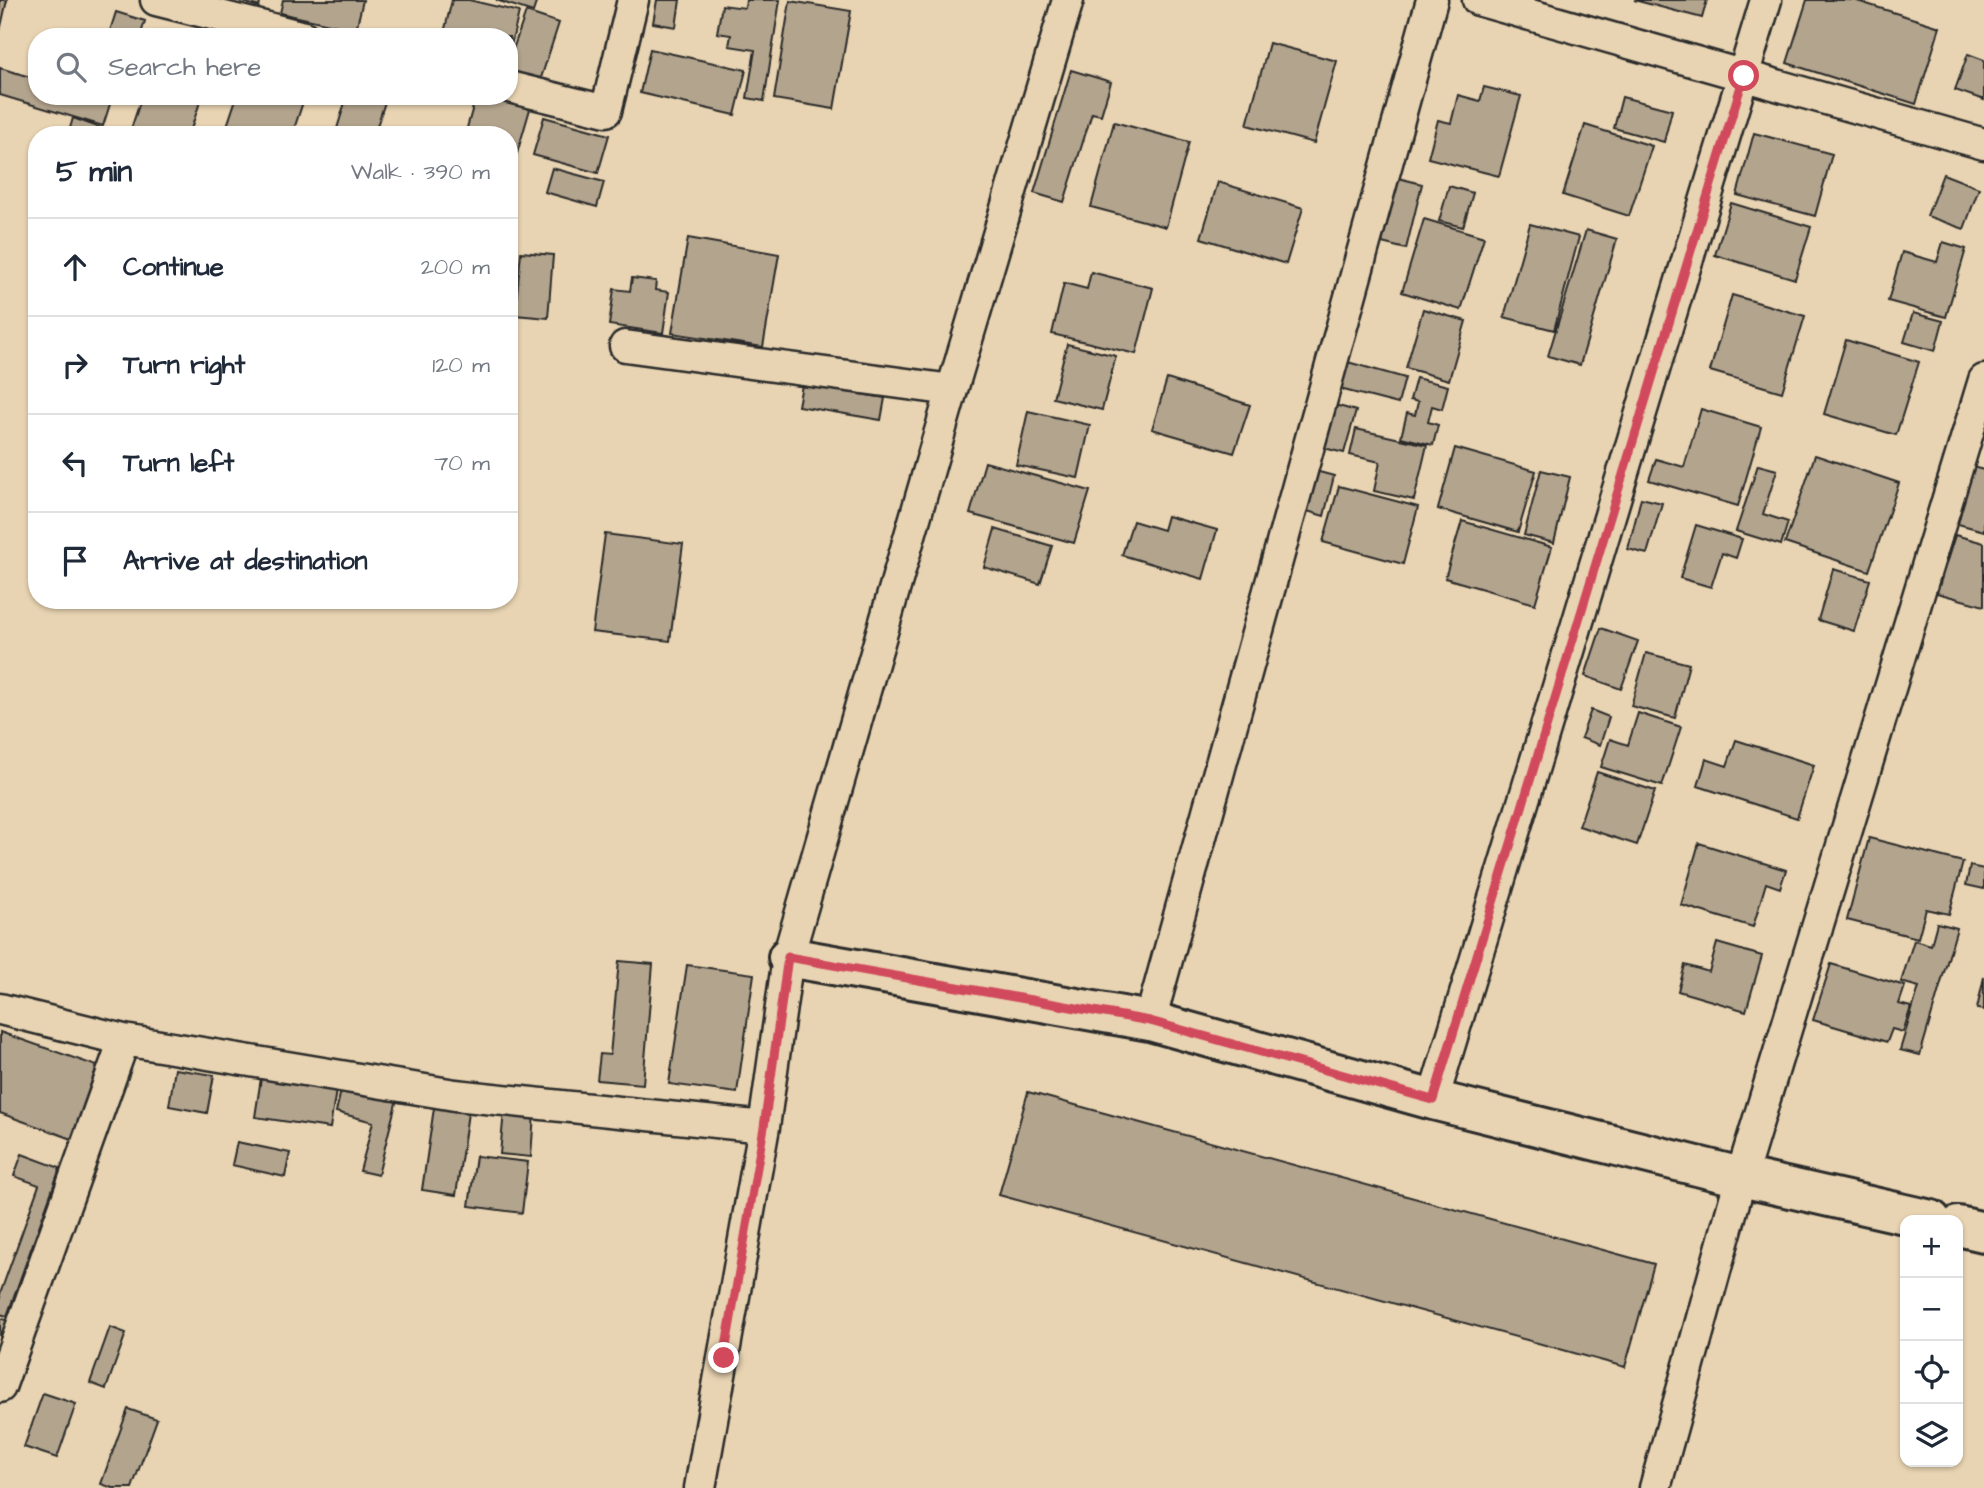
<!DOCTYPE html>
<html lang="en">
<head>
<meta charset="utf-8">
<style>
  :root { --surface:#fff; --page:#f2f2f3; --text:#1f2937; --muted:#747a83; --line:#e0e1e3 }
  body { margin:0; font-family:"Architects Daughter",sans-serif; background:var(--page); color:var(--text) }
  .controls { position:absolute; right:21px; bottom:21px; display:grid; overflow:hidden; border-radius:14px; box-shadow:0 2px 5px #0004 }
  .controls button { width:63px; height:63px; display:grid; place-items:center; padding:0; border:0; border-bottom:2px solid var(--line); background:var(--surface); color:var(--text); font:35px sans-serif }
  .stop { position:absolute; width:21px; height:21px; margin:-16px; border:5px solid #d1495b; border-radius:50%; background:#fff }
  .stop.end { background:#d1495b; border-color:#fff; box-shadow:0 2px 7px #0008 }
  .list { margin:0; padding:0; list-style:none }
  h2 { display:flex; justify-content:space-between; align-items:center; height:91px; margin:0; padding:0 28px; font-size:30px }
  h2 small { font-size:23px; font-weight:400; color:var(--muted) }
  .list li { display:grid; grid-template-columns:46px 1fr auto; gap:21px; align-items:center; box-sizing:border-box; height:98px; padding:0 28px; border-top:2px solid var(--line) }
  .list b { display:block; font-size:26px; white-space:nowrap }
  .list em { font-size:23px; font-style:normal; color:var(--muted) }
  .icon { flex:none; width:38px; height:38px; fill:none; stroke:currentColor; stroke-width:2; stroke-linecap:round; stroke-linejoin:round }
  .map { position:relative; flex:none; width:1984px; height:1488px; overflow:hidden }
  .search { position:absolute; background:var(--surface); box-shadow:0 2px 5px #0004; left:28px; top:28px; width:490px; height:77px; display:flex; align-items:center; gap:18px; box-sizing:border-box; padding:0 24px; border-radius:28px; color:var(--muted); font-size:26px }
  .panel { position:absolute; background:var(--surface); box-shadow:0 2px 5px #0004; left:28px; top:126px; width:490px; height:483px; border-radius:28px }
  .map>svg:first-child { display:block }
</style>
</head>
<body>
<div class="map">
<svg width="1984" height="1488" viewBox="0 0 1984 1488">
  <rect width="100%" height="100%" fill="#e8d4b2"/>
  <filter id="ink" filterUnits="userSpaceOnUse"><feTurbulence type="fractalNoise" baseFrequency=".0143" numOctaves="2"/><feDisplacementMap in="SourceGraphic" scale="14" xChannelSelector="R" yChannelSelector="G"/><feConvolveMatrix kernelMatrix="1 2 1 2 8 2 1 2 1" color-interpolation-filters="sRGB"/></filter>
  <g filter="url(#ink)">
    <path fill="#b3a48d" stroke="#2b2b2b" stroke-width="2" d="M0 0H7L0 31Z
      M237 0H261L259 7Z
      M283 0H363L356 30 280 13Z
      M452 0H469L519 12 509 54V37H443Z
      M496 0H537L533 12Z
      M657 0H680L676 27 653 23Z
      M746 0H780L764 101 747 98 755 50 729 46 731 35 717 33 722 5 745 8Z
      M1634 0H1707L1702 18Z
      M1807 0H1854L1940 27 1916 104 1787 63Z
      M790 1 851 11 834 109 774 99Z
      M116 12 145 21 140 37H108Z
      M526 12 559 23 540 81 509 71V61Z
      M1269 43 1337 61 1314 143 1247 125Z
      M650 49 746 70 735 115 640 93Z
      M1968 54 1984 60V100L1955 90Z
      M0 68 37 79V96H95L111 101 103 126 0 95Z
      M1071 70 1111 82 1101 115 1092 113 1064 202 1034 193Z
      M1484 87 1521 96 1499 176 1428 158 1438 120 1451 123 1458 95 1480 101Z
      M142 96H202L189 135H129Z
      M237 96H305L292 135H224Z
      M347 96H387L374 135H335Z
      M476 96H484L530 109 509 181V135H465Z
      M1622 97 1672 110 1664 142 1614 128Z
      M544 117 609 135 598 173 533 155Z
      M73 118 109 131 108 135H68Z
      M1114 122 1189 142 1166 227 1091 207Z
      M1585 125 1652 146 1629 216 1563 195Z
      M1754 133 1832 154 1815 216 1737 195Z
      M552 168 604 182 597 207 545 192Z
      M1943 174 1979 188 1964 229 1927 216Z
      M1398 178 1422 184 1406 249 1382 243Z
      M1218 182 1303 208 1286 264 1201 238Z
      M1449 186 1473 193 1463 227 1439 221Z
      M1731 203 1811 227 1795 279 1715 255Z
      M1424 219 1484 237 1461 310 1402 292Z
      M1530 224 1579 237 1554 330 1504 317Z
      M1586 230 1617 239 1580 365 1548 356Z
      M688 238 779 254 763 347 672 333Z
      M1943 242 1966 249 1946 317 1888 301 1902 252 1937 262Z
      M521 252 553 255 548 318 515 315Z
      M1091 272 1153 288 1136 354 1052 334 1064 283 1087 289Z
      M632 278 656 281 655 290 669 292 663 333 609 325 614 289 630 291Z
      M1732 295 1805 316 1782 392 1710 371Z
      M1423 309 1466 321 1449 380 1406 368Z
      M1913 313 1943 321 1935 351 1904 342Z
      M1846 340 1919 362 1896 435 1824 414Z
      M1067 344 1116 356 1102 410 1053 398Z
      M1344 361 1405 378 1398 404 1336 388Z
      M1416 378 1448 386 1442 409 1432 406 1428 422 1438 425 1433 445 1401 437 1407 413 1415 415 1418 402 1410 400Z
      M1167 379 1250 405 1234 453 1152 429Z
      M802 385 885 398 881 420 798 406Z
      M1328 403 1356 411 1344 453 1316 446Z
      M1701 409 1761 427 1738 506 1649 480 1656 459 1684 467Z
      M1028 411 1090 425 1078 478 1016 465Z
      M1356 429 1427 445 1414 500 1374 491 1380 462 1350 455Z
      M1455 448 1536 471 1518 532 1438 509Z
      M1815 455 1899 483 1869 571 1785 543Z
      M985 462 1090 491 1074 543 970 514Z
      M1758 465 1777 470 1763 514 1788 522 1781 545 1736 531Z
      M1972 467 1984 470V531L1958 524Z
      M1308 469 1334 476 1324 516 1297 508Z
      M1541 470 1570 477 1554 543 1524 535Z
      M1339 486 1418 507 1403 564 1323 542Z
      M1641 498 1662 503 1647 554 1628 549Z
      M1167 516 1217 530 1203 579 1122 555 1133 521 1163 530Z
      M1462 521 1552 547 1535 604 1445 578Z
      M1696 525 1742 539 1736 558 1722 553 1711 587 1680 578Z
      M995 529 1052 546 1040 584 984 567Z
      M605 534 683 544 670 641 592 632Z
      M1955 535 1984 543V606L1937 593Z
      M1833 569 1870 580 1854 631 1818 620Z
      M1601 628 1638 641 1621 689 1585 676Z
      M1646 653 1689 664 1675 718 1631 706Z
      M1591 710 1609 717 1600 745 1581 738Z
      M1638 713 1681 727 1662 786 1601 767 1610 739 1628 745Z
      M1736 740 1814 765 1797 818 1698 786 1706 759 1727 766Z
      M1597 772 1655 791 1637 845 1579 826Z
      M1869 838 1963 862 1949 914 1926 909 1918 938 1847 920Z
      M1699 843 1786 870 1780 888 1766 883 1753 927 1681 905Z
      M1970 866 1984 869V889L1966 885Z
      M1937 923 1957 928 1920 1055 1900 1050 1919 987 1901 982 1914 940 1931 945Z
      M1717 943 1762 956 1746 1011 1678 991 1685 965 1709 972Z
      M619 961 653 964 643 1084 597 1080 600 1054 610 1055Z
      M1831 964 1905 986 1899 1004 1911 1007 1903 1032 1892 1029 1887 1042 1813 1020Z
      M687 965 754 974 737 1093 669 1084Z
      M1984 977V1010L1977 1009Z
      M0 1032 97 1066 72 1139 0 1113Z
      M175 1069 214 1075 207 1113 169 1106Z
      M261 1078 336 1090 330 1128 255 1117Z
      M342 1086 397 1099 378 1175 360 1171 373 1122 336 1112Z
      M1028 1092 1654 1264 1625 1367 999 1195Z
      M435 1101 469 1106 456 1195 422 1190Z
      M504 1111 534 1113 531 1157 500 1154Z
      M237 1142 290 1153 285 1177 232 1165Z
      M22 1154 60 1168 7 1316 0 1314V1294L39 1185 14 1176Z
      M476 1156 528 1162 522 1213 469 1206Z
      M0 1318 8 1321 0 1343Z
      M110 1327 126 1333 106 1389 90 1383Z
      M43 1393 76 1404 57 1458 24 1447Z
      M128 1409 157 1419 132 1488H113L101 1484Z"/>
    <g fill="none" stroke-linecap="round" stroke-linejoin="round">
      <g stroke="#2b2b2b" stroke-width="35">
        <path id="street" d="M156 0 304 37
          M1478 0 1984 144
          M509 87 606 111 633 0
          M625 346 952 390
          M0 1009 124 1040 455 1095 764 1127
          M1150 1021 1432 0
          M1433 1100 1766 0
          M0 1387 124 1040
          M700 1488 764 1127 788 957 952 390 1068 0
          M1655 1488 1741 1177 1984 380"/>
      </g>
      <g stroke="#2b2b2b" stroke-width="44">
        <path id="secondary" d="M788 957 1150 1021 1433 1100 1741 1177 1931 1220
          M1958 1226 1984 1232"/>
      </g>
      <use href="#street" stroke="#e8d4b2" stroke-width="30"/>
      <use href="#secondary" stroke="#e8d4b2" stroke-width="38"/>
    </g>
  </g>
  <g fill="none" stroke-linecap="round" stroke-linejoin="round" filter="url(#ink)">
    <path stroke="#d1495b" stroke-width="9" d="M724 1358 764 1127 788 957 1150 1021 1433 1100 1744 76"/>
  </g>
</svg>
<div class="controls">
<button>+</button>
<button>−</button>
<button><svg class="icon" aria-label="locate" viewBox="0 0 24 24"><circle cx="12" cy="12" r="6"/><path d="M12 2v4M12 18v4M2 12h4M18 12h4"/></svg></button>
<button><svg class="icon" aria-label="layers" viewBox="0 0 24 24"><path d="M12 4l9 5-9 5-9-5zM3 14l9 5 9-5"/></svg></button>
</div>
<div class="stop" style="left:1744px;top:76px"></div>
<div class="stop end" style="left:724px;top:1358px"></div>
<div class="search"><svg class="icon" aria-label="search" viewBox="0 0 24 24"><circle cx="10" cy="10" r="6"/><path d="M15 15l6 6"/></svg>Search here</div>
<section class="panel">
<h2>5 min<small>Walk · 390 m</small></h2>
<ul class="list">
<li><svg class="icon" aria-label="ahead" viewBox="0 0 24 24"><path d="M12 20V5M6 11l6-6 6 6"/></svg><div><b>Continue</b></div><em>200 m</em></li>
<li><svg class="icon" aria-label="right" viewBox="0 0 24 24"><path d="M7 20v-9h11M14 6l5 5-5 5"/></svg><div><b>Turn right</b></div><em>120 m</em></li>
<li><svg class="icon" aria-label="left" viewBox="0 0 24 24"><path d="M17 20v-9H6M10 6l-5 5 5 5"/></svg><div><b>Turn left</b></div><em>70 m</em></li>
<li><svg class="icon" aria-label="arrive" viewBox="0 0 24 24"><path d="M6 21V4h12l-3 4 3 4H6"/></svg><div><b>Arrive at destination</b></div></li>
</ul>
</section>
</div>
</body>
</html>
